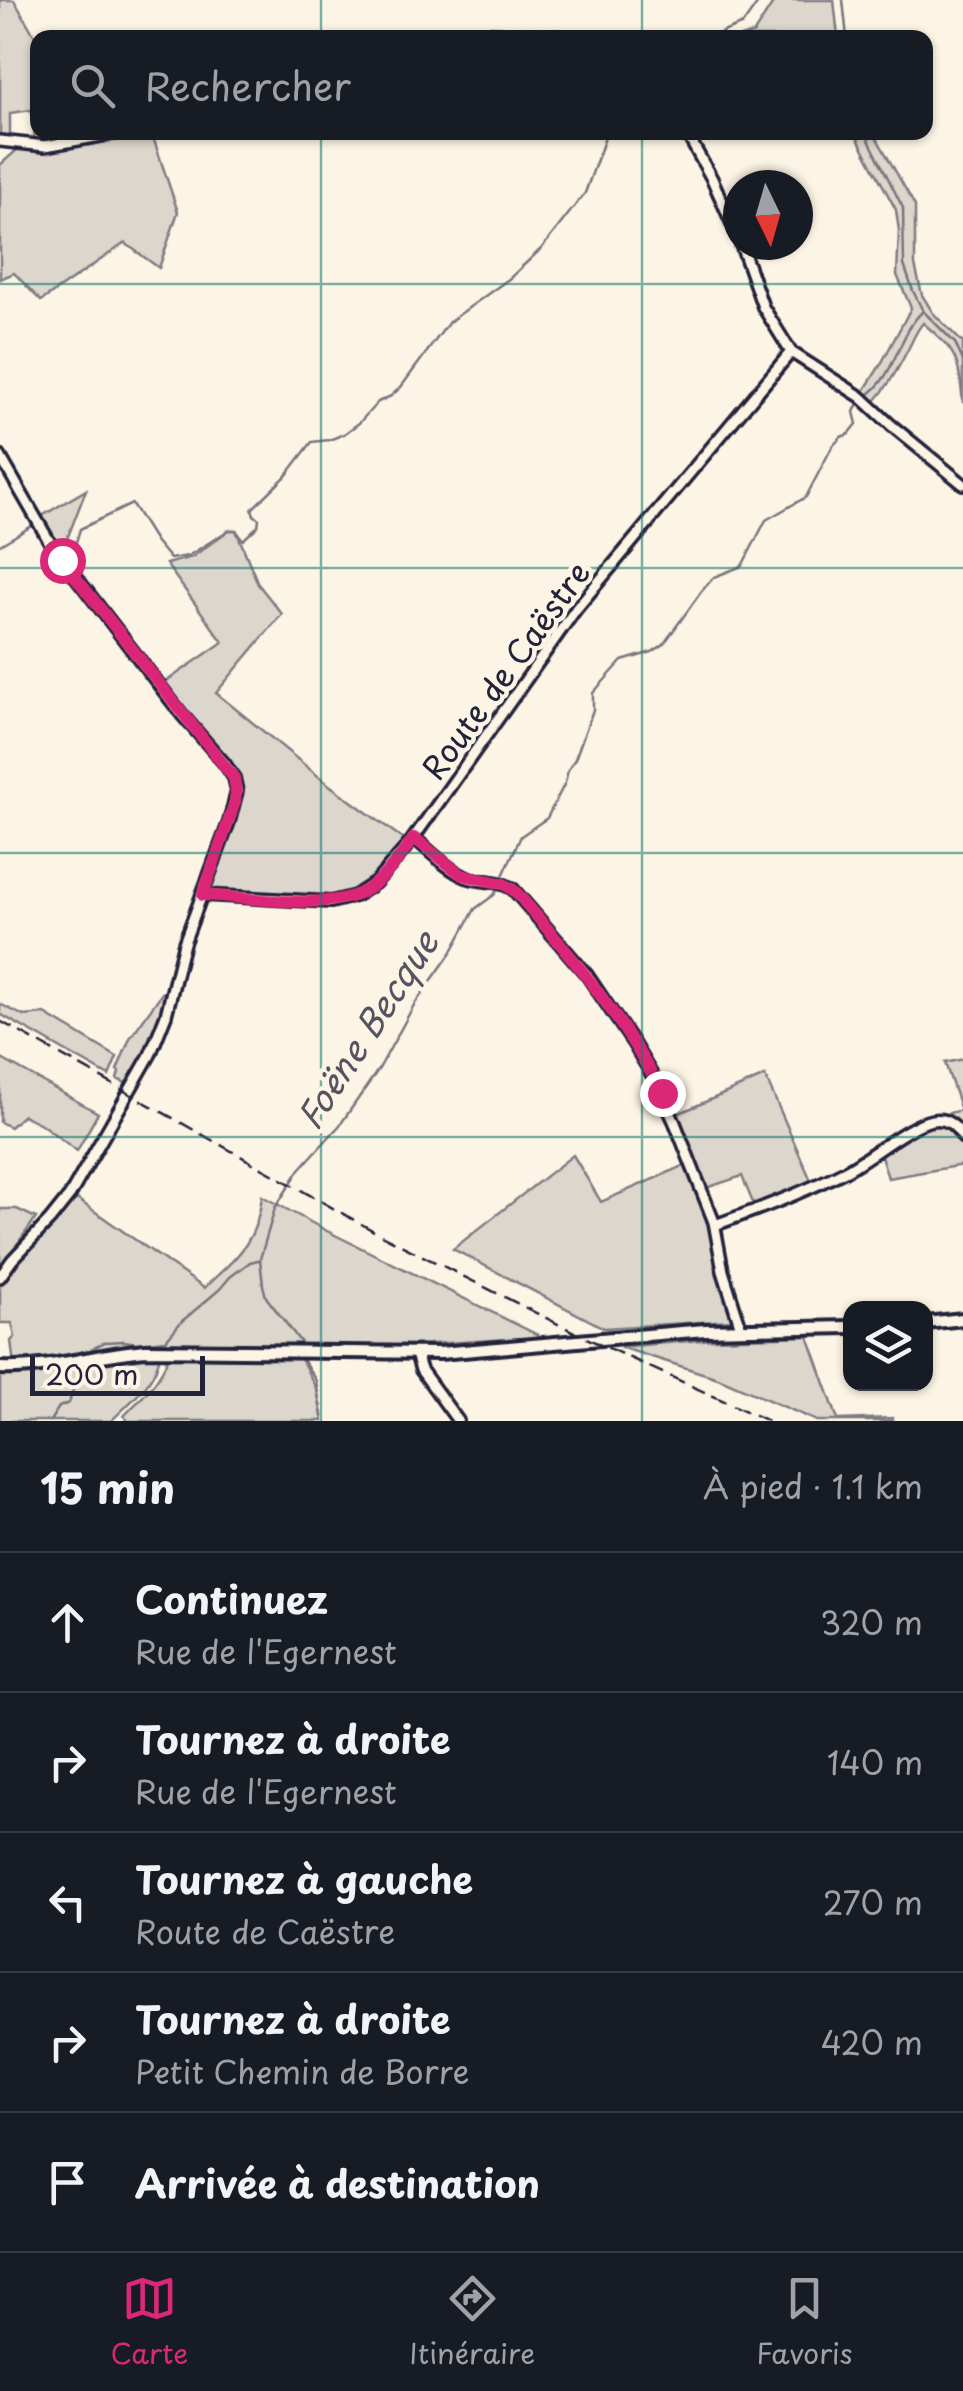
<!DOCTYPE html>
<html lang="fr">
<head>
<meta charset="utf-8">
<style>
  :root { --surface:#171b24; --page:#20242c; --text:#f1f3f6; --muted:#9ea1a6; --line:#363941; --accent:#db2777 }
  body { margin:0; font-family:"Playpen Sans",sans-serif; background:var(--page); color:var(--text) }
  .controls { position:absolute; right:30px; bottom:30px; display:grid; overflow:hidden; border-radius:20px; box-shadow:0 2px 8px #0004 }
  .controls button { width:90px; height:90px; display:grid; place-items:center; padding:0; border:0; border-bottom:2px solid var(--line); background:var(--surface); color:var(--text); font:50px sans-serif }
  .compass { position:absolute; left:723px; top:170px; width:90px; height:90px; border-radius:50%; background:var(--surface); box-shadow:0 2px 8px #0004; rotate:175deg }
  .scale { position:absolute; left:30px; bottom:25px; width:175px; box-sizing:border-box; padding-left:10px; border:5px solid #22223b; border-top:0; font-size:28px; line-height:35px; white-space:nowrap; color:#22223b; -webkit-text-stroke:8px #fcf5e5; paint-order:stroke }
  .stop { position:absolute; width:30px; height:30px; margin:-22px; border:8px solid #db2777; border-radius:50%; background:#fff }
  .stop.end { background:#db2777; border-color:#fff; box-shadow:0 2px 10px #0008 }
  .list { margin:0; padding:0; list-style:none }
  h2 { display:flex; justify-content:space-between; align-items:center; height:130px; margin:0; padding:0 40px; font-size:42px }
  h2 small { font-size:32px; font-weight:400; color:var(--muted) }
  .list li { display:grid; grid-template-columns:65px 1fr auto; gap:30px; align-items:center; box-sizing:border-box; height:140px; padding:0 40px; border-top:2px solid var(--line) }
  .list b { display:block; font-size:38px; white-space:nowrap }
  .list p { margin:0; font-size:32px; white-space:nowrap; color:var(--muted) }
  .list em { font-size:32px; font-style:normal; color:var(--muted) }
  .icon { flex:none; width:55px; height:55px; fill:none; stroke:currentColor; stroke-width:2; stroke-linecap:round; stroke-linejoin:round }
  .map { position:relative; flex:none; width:963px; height:1421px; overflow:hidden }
  .search { position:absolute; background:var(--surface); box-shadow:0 2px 8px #0004; left:30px; right:30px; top:30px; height:110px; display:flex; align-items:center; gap:25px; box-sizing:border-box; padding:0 35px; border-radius:20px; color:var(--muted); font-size:38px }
  .sheet { height:830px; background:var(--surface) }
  nav { display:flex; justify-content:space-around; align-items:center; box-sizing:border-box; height:140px; border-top:2px solid var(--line); background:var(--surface); font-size:28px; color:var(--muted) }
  nav a { display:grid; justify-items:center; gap:5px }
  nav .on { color:var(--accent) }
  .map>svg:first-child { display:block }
</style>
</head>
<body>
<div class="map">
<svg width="963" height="1421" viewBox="0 0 963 1421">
  <rect width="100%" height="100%" fill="#fcf5e5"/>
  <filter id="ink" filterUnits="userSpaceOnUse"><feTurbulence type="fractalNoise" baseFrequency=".01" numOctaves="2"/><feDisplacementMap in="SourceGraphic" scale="20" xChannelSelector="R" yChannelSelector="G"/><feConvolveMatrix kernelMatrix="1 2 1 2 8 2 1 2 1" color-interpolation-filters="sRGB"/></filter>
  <g filter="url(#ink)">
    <path fill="#dcd6cc" stroke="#7f7c84" stroke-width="2.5" d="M0 0H14L37 40 38 132 92 133 50 141 35 142 32 110 10 113V139L0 137Z
      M775 0H834L838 37H740L754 33Z
      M855 133H874L915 206V265L922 295 933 313 963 343V403C958 357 958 353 923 323 915 332 912 343 906 353 897 371 886 390 872 404L862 394 881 364 911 308 897 275 899 231 896 210Z
      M152 134 178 212 159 268 125 243 41 301 14 273 0 279V165L19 148 51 152Z
      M86 490 62 552 42 516Z
      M229 530H236L258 584 282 614 216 693 328 784 406 841C391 859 378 882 356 892 327 905 248 894 213 893L211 886 242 797 240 777 233 767 161 685 223 642 166 564 192 557Z
      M166 992 168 997 147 1054 130 1085 117 1079 119 1072 117 1070 130 1038 162 993Z
      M0 1004 24 1016 45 1014 117 1057 109 1076 0 1014Z
      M0 1058 98 1113 77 1151 41 1124 23 1115 10 1127 0 1122Z
      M963 1059V1165L888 1178 880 1153 923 1120 961 1110 945 1063Z
      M765 1076 813 1185 755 1208 742 1176 703 1189 675 1115Z
      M573 1155 601 1202 688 1164 712 1227 717 1265 733 1314V1320L604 1328 453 1249Z
      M262 1196 327 1231 542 1337 399 1346 296 1349 317 1390 323 1421H128L124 1416C143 1396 169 1374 169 1345L119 1347 86 1352 87 1361 160 1353C157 1382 130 1402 111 1421H0V1373H15L11 1341 15 1337 12 1323H0V1284L67 1206 77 1199 204 1288C236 1258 257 1243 262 1196Z
      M0 1209H17L36 1218 0 1268Z
      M808 1336 838 1420 892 1418V1421H817L718 1378 620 1347 713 1339Z"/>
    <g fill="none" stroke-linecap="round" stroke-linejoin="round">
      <path stroke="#78757e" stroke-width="2.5" d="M843 0 847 38
        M708 38 743 24 760 0
        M865 132 903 208 904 265 913 291 923 311 955 343 963 361
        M866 396C896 377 897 335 923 311
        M43 520 59 546
        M0 545 35 524
        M71 559 80 529 132 504 155 541 170 559 188 556 229 530H236L243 540 258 526 259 519 254 515 252 509 286 476 312 442 329 440 344 434 359 423 378 402 391 396 401 387 449 322 510 278 542 248 585 193 607 132
        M502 878 521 836 547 818 565 783 568 770 575 759 593 710V693L622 661 652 652 663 645 701 592 714 577 742 566 766 520 806 497 832 447 841 437 849 434 857 424 854 412 859 401
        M302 1344 266 1297 263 1285 260 1259 275 1208 300 1169 340 1125 380 1067 414 1005 451 953 475 909 494 895 499 887
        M88 1351 105 1342 124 1341 137 1343 166 1340 181 1322 220 1289 230 1277 250 1262 258 1260
        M302 1358 316 1381 323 1421
        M50 1421 59 1407 69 1403 77 1378 87 1363"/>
      <g stroke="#22223b" stroke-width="16">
        <path id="minor" d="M437 38 491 33 580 38
          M686 132 712 179 738 237
          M0 141 45 146 123 132
          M741 245 763 307 791 352 861 397 891 425 963 484
          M0 456 52 546 183 716 225 764 234 778 237 791 229 822 184 943 166 1015 150 1055 70 1195 50 1220 12 1260 0 1277
          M414 838C430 851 447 869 466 877 482 883 498 879 513 889L587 975 633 1043 655 1080 675 1123 714 1222 723 1271 741 1328
          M203 895 331 902 355 896 375 883 410 843 576 609 791 352
          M715 1225C759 1209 803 1193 845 1171 868 1159 910 1124 932 1120 947 1117 956 1126 963 1138
          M416 1354 421 1370 458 1421"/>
      </g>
      <g stroke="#22223b" stroke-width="18">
        <path id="major" d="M926 1323 963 1319
          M0 1368C49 1370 96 1354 146 1350L440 1353 705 1330 850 1327"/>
      </g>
      <use href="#minor" stroke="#fcf5e5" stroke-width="9"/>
      <use href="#major" stroke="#fcf5e5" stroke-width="10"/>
      <path stroke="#22223b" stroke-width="2.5" stroke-dasharray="15 8" stroke-linecap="butt" d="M0 1021 381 1235 584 1337 768 1421"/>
    </g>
  </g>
  <g fill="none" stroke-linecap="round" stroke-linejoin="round" filter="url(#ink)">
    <path stroke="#db2777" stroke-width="12" d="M62 560 234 778 236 791 235 802 203 895C245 897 332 912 366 890 385 878 401 856 414 838L462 875 504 884 516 892C572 956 622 1017 662 1093"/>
  </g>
  <path fill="none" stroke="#0f766e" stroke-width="2.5" stroke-opacity="0.55" d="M321 0V38M642 0V38M321 132V1421M642 132V1421M0 284H963M0 568H963M0 853H963M0 1137H963"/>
  <g text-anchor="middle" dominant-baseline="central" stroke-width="9" stroke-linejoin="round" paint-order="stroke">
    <g font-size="32" fill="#22223b" stroke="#fcf5e5">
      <text transform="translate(505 670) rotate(-54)">Route de Caëstre</text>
    </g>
    <g font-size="35" font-style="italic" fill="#545362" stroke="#fcf5e5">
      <text transform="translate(366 1029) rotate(-57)">Foëne Becque</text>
    </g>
  </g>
</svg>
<div class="controls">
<button><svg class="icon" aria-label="layers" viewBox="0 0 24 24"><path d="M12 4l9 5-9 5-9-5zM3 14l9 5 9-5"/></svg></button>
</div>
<svg class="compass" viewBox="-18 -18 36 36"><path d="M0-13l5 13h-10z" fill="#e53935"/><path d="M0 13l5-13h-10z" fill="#9ea1a6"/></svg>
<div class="scale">200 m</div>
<div class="stop" style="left:62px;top:560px"></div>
<div class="stop end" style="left:662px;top:1093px"></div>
<div class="search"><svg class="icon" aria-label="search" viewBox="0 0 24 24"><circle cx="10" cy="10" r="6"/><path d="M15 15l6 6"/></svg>Rechercher</div>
</div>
<section class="sheet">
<h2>15 min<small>À pied · 1.1 km</small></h2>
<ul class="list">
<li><svg class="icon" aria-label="ahead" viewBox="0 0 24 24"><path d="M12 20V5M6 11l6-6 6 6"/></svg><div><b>Continuez</b><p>Rue de l'Egernest</p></div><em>320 m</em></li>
<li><svg class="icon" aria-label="right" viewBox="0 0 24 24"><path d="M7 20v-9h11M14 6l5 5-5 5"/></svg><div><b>Tournez à droite</b><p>Rue de l'Egernest</p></div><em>140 m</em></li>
<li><svg class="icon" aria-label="left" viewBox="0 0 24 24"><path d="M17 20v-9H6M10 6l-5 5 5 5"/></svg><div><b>Tournez à gauche</b><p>Route de Caëstre</p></div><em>270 m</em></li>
<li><svg class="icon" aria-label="right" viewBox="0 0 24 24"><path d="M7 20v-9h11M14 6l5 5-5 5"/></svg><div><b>Tournez à droite</b><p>Petit Chemin de Borre</p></div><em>420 m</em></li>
<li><svg class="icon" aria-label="arrive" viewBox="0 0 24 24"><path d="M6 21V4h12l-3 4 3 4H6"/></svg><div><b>Arrivée à destination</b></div></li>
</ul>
</section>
<nav>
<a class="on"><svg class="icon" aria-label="map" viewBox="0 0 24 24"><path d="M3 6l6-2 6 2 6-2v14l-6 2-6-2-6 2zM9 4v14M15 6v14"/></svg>Carte</a>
<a><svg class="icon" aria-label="directions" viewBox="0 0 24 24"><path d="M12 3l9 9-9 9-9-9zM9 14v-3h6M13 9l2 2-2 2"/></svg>Itinéraire</a>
<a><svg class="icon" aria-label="saved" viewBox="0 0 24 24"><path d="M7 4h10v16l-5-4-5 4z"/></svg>Favoris</a>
</nav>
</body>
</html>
